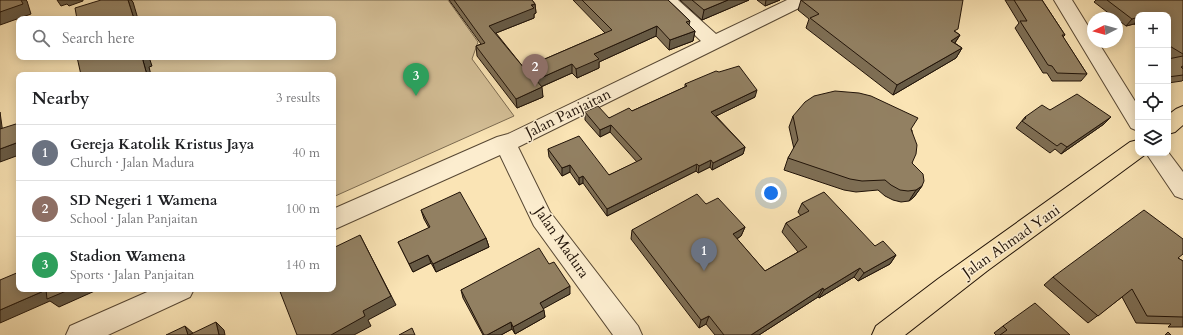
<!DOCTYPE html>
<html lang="en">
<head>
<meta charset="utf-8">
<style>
  :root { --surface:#fff; --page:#f2f2f2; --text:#202124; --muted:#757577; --line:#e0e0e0; --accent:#db2777 }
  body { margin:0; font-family:Cardo,serif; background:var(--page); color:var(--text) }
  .controls { position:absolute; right:12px; top:12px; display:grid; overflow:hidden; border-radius:8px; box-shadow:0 2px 10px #0003 }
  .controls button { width:36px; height:36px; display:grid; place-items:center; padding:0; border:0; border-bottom:1px solid var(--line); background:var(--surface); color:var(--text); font:20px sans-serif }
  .compass { position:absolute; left:1087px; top:12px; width:36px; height:36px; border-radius:50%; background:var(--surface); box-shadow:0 2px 10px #0003; rotate:264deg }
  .you { position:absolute; left:771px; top:193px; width:14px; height:14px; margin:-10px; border:3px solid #fff; border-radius:50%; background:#1a73e8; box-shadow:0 0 0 6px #1a73e833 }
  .badge { display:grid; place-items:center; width:26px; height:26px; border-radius:50%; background:var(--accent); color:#fff; font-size:13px; font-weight:700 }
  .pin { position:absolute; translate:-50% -33px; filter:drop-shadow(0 1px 2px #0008) }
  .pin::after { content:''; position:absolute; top:21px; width:14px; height:12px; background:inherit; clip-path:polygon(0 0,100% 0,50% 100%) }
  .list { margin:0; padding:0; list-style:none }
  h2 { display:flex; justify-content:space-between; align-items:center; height:52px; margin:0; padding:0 16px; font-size:17px }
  h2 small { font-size:13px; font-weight:400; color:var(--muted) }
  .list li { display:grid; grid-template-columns:26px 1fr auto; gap:12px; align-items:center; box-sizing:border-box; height:56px; padding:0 16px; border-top:1px solid var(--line) }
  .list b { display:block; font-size:15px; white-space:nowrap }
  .list p { margin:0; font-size:13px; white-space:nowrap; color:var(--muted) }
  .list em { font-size:13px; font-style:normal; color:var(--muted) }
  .icon { flex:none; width:22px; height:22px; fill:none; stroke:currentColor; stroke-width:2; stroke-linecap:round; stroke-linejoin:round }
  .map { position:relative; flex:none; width:1183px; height:335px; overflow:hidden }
  .search { position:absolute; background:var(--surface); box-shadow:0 2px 10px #0003; left:16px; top:16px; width:320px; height:44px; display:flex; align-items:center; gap:10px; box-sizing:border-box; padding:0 14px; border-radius:8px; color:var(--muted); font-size:15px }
  .panel { position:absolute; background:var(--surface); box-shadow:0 2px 10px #0003; left:16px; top:72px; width:320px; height:220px; border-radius:8px }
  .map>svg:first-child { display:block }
</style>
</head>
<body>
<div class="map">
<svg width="1183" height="335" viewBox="0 0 1183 335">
  <rect width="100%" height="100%" fill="#fae4b5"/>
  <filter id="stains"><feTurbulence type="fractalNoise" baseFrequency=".005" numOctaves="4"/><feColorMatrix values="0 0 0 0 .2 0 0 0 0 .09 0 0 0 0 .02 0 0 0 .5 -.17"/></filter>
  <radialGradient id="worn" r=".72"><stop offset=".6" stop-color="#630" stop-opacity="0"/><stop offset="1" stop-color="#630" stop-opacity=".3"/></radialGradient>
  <path fill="#d5c098" stroke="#7b6a50" d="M134 0H448L478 42 472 59 514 116 333 197V75H138L133 57H333V19H123L119 5Z"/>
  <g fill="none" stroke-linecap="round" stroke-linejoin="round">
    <g stroke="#574733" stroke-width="2">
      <path id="minor" d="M659 0H678L716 34 787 0H810L807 4 518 147 550 212 638 326 642 335H613L534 226 500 155 333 230V209L497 137 508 134 701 41Z
        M1054 0H1072L1093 34V42H1098L1138 106V131L1131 128Z
        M1168 152 1183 172V199L1175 196 1146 153H1168Z
        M154 289H194L190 297 108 335H66L70 326Z"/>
    </g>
    <g stroke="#211308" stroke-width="2">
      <path id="major" d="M1183 106V125L1175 132 1168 134V115L1176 109Z
        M1138 140V153L1146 154 987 271 905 335H872L876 326 938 279 1130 142Z"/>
    </g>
    <use href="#minor" fill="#fcedcf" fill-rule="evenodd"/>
    <use href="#major" fill="#fae4b5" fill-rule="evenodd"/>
  </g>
  <path fill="#7e6e54" stroke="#211308" d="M449 0H532L535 4 536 13 534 14V18L496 33 524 68 605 33 573 0H668L690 21 689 25 695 31 693 41 669 50 656 36 599 62V68L577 78 572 73 541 87 543 97 517 108 477 56 476 46 481 44Z
    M680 0H749L702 20Z
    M757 0H780L765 6Z
    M801 0 956 32 960 35 955 43 962 48 956 58 893 95 806 28 809 19 798 10Z
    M1005 0H1042L1065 35 1063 37 1087 74 1081 81H1052L1047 73H1043L1015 28 1019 23Z
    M1096 0H1183V68H1182L1183 69V80L1182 81 1168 83V59L1171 58 1168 56V15H1138V27L1134 24 1126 26 1117 19V18H1115L1094 2Z
    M685 84 755 97 716 116 745 147 743 154 712 170 710 167 698 173 696 171 607 216 583 183 579 185 570 172 562 176 549 157 548 149 609 175 637 162 610 132 600 137 585 120V112L609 118 632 111 685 87Z
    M1050 110 1104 124 1061 154 1055 149 1050 153 1016 128 1025 117Z
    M793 116 912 130V163L922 186 914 197 909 201 901 202 893 200 885 196 878 190 856 192 844 190 784 170 788 158 794 149 789 127Z
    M802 203 875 246 896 255 890 264 858 281 854 277 819 298 818 297 759 335H715L706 324 699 328 631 239 632 230 706 204 745 227 741 236 737 239 765 271 798 252 782 232 786 223 801 216 798 212Z
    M421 210 486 238 489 247 436 272 431 263 413 272 398 242 429 228 424 219Z
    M1178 258 1183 261V327H1168L1171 324 1136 323 1122 297 1088 323 1044 285 1053 277Z
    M549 264 570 294 543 308 545 317 515 334 512 329 501 335H483L463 298 461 290Z
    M1003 326 1070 335H996L994 333Z"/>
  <path fill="#665a45" stroke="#211308" d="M21 0H26L27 1 31 14 0 25V12Z
    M57 0H83V1L69 6 67 4 61 6Z
    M128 0H131L133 2 138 19H134Z
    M728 0H749L702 20 704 10Z
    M766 0H780L765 6Z
    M535 4 536 13 534 14V18L491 35 489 26Z
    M1138 17V19L1134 24 1126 26 1132 19Z
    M657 26 656 36 599 62V68L577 78 576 69 594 54Z
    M695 31 693 41 669 50 670 40Z
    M960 35 954 44 951 41Z
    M962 48 956 58 893 95 897 85Z
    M142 57H149L152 66 149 67 151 75H147Z
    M572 64V73L536 89V80Z
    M542 87 543 97 517 108 516 99Z
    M757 90 755 97 710 119 711 112Z
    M0 112 4 141 0 138Z
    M1111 117 1104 124 1061 154 1067 147Z
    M611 125 610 132 600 137V130Z
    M19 142V155L0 162V149Z
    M745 147 743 154 712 170 713 163Z
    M711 160 710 167 698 173 699 166Z
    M697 164 696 171 607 216V209Z
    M570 165V172L562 176V168Z
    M583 176V183L579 185V178Z
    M922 186 914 197 909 201 916 190Z
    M745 227 741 236 730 243 733 234Z
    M360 235 396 305 368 320 371 326 354 335H331Z
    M486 238 489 247 436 272 433 264Z
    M428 255 431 263 413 272 409 264Z
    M896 255 890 264 858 281 864 273Z
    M860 268 854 277 819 298 824 290Z
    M570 286V294L541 310 540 303Z
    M823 288 818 297 759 335H751Z
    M71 289H97V290L59 307 50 301 0 323V310L46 290Z
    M544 310 545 317 515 334 513 327Z
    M709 316 706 324 699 328 701 320Z
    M216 322 224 330 225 335H219Z
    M511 322 512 329 501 335H487Z
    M185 326 194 334 195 335H188Z"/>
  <path fill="#928062" stroke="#211308" d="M0 0H21L23 4 0 12Z
    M101 0H128L134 19H77L75 8Z
    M454 0H532L535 4 531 5 534 8 489 26 524 68 612 30 582 0H668L690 21 686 22 695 31 670 40 657 26 594 54 599 59 576 69 572 64 536 80 542 87 516 99 476 46 485 43Z
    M692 0H728L704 10Z
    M801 0H963L958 29 954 31 960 35 951 41 962 48 897 85 810 18 819 14Z
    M1014 0H1042L1065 35H1062L1087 74 1057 73 1052 66 1048 65 1020 21H1027Z
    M1107 0H1183V54L1168 45V15H1138V17L1132 19Z
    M1183 56V66L1181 67 1183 69V75L1168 77V59Z
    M77 57H143H142L147 75H81Z
    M739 66 757 90 711 112 745 147 713 163 711 160 699 166 697 164 607 209 583 176 579 178 570 165 562 168 548 149 579 136 609 175 642 159 611 125 600 130 585 112 598 106 609 118 629 108 632 111 687 86 685 84 716 71 719 72Z
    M835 91 859 93 871 96 918 118 911 129 917 145 916 154 912 163 923 174 924 181 922 186 916 190 908 191 900 190 891 185 885 180 862 181 850 179 788 158 798 140 793 116 805 102 814 96Z
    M1077 94 1111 117 1067 147 1061 143 1057 146 1022 121 1026 118 1025 117 1042 105 1050 110Z
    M19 123V142L0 149V129Z
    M460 192 486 238 433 264 428 255 409 264 398 242 430 227 421 210Z
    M824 192 875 246 883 241 896 255 864 273 860 268 824 290 823 288 751 335H724L709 316 701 320 632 230 697 194 706 204 718 198 745 227 733 234 765 271 807 247 786 223 809 211 802 203Z
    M1144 210 1183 239V254L1178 258 1183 261V317L1147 316 1132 289 1098 316 1053 277Z
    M360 235 391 296 363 311 365 316 331 335H297L279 289H333V248Z
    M539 248 549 264 554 262 570 286 540 303 544 310 513 327 511 322 487 335H484L461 290Z
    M19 272V289H71L47 299 46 290 0 310V280Z
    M1035 303 1070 335H1000L1007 330 1003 326Z
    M216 322 219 335H189Z
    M185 326 188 335H166Z
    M412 328 415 335H399Z
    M1168 332 1171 335H1165Z"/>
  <g text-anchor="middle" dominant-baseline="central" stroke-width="3" stroke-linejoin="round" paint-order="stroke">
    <g font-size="15" fill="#211308" stroke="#fcedcf">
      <text transform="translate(568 113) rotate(-26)">Jalan Panjaitan</text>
      <text transform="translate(1011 241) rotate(-35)">Jalan Ahmad Yani</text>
      <text transform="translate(562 242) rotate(55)">Jalan Madura</text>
    </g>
  </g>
  <rect width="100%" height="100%" filter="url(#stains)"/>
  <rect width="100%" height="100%" fill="url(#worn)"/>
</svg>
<div class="controls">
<button>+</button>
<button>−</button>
<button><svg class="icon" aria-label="locate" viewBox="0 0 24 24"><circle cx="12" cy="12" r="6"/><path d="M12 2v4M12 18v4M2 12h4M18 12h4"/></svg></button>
<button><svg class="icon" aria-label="layers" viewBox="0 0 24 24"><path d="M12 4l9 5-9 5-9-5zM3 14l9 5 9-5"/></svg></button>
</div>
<svg class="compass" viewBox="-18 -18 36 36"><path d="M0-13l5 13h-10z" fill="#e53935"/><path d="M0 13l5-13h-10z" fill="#757577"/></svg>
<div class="you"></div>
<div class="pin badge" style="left:704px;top:271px;background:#6b7280">1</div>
<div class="pin badge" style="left:535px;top:87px;background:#8d6e63">2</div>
<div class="pin badge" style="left:416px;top:96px;background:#2e9e5b">3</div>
<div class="search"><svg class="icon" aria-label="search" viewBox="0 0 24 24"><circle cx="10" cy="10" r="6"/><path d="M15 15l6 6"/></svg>Search here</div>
<section class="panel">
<h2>Nearby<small>3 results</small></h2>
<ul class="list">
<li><span class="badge" style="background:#6b7280">1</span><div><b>Gereja Katolik Kristus Jaya</b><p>Church · Jalan Madura</p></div><em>40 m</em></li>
<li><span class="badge" style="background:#8d6e63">2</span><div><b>SD Negeri 1 Wamena</b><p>School · Jalan Panjaitan</p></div><em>100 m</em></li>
<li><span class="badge" style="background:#2e9e5b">3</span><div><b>Stadion Wamena</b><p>Sports · Jalan Panjaitan</p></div><em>140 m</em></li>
</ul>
</section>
</div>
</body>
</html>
